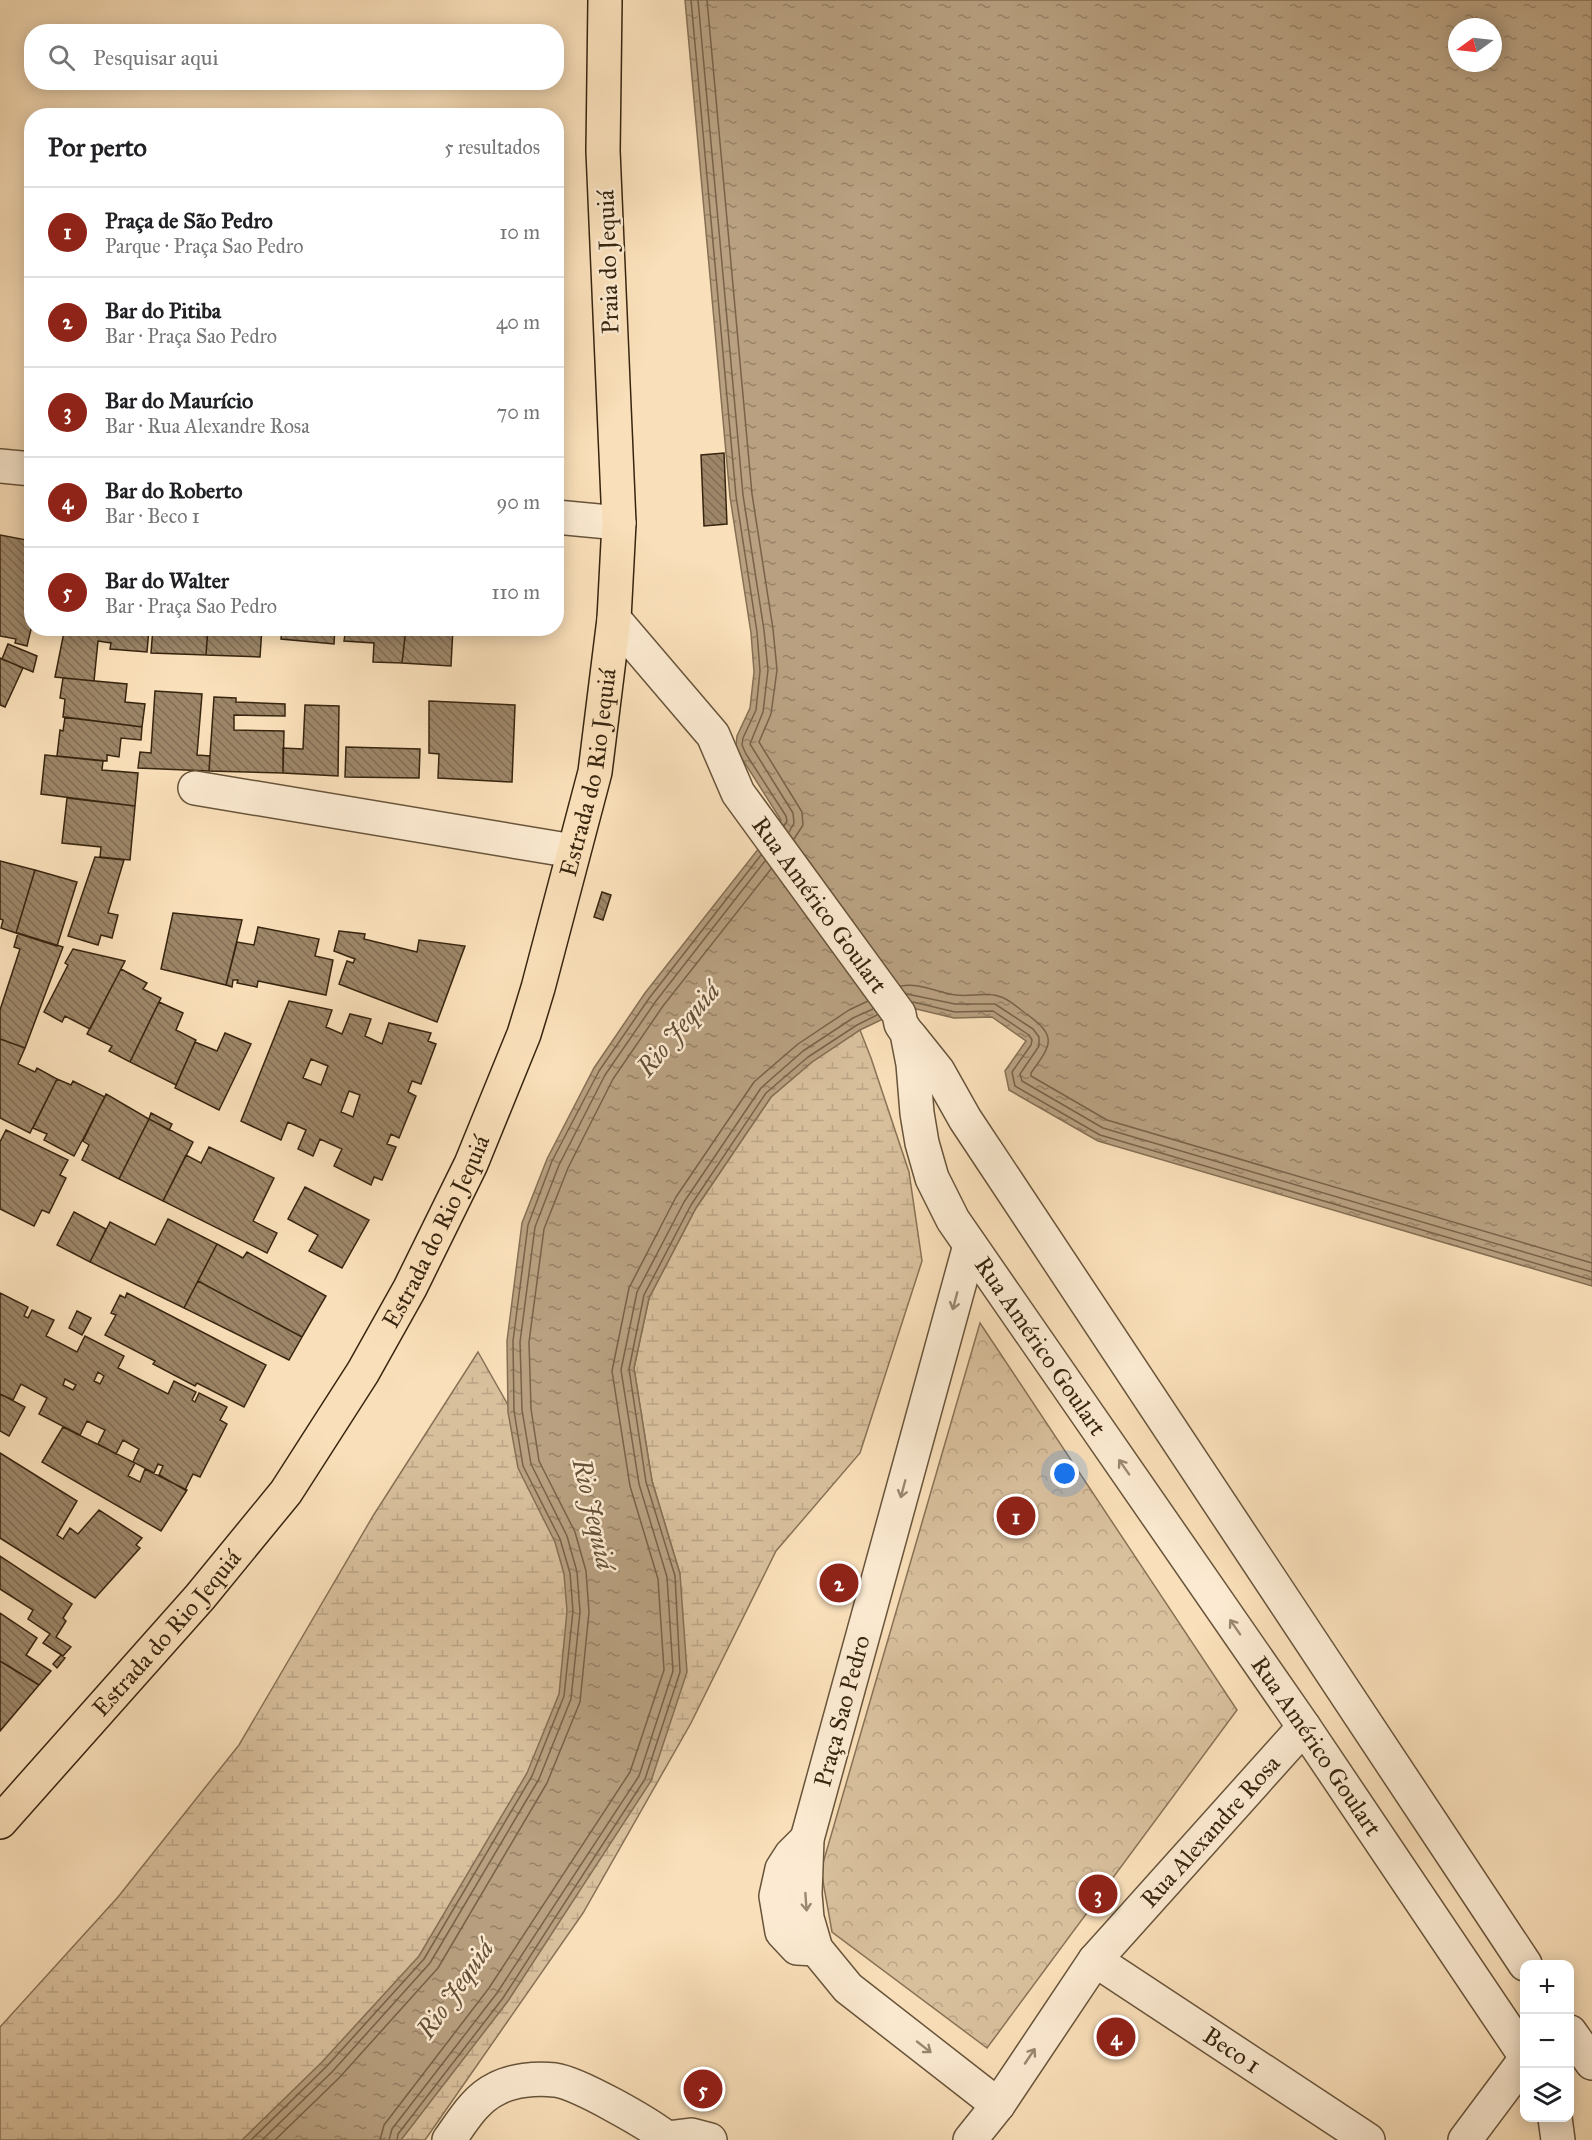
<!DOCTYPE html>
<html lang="pt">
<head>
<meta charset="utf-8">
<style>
  :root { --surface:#fff; --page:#f2f2f2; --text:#202124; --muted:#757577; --line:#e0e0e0; --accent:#8f2418 }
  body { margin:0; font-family:"IM FELL Great Primer",serif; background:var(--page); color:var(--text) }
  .controls { position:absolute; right:18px; bottom:18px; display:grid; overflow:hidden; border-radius:12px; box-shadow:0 3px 15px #0003 }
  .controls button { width:54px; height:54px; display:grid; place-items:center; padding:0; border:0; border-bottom:2px solid var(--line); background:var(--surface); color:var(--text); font:30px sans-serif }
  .compass { position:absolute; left:1448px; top:18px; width:54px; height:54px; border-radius:50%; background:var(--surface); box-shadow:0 3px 15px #0003; rotate:255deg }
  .you { position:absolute; left:1065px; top:1474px; width:21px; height:21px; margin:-15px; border:4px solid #fff; border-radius:50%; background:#1a73e8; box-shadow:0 0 0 9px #1a73e833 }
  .badge { display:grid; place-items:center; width:39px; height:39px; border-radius:50%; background:var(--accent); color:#fff; font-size:20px; font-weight:700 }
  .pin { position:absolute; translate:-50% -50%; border:3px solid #fff; box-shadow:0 2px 6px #0006 }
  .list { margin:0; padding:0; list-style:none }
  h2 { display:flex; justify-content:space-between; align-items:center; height:78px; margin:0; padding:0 24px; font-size:26px }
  h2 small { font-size:20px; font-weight:400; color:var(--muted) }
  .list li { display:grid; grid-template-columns:39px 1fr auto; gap:18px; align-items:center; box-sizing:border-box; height:90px; padding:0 24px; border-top:2px solid var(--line) }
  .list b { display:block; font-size:22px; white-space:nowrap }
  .list p { margin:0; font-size:20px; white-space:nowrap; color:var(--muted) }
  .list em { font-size:20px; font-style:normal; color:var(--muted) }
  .icon { flex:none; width:33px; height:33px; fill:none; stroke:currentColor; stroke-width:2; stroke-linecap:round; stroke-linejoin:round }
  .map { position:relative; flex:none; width:1592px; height:2140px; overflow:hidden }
  .search { position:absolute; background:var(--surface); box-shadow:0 3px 15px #0003; left:24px; top:24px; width:540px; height:66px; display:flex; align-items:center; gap:15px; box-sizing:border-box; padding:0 21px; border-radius:24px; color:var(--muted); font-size:22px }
  .panel { position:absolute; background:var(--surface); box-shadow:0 3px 15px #0003; left:24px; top:108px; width:540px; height:528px; border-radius:24px }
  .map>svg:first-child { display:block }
</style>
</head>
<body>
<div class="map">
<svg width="1592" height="2140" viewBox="0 0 1592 2140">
  <defs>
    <pattern id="wetland-marsh" width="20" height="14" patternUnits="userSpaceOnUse" patternTransform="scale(1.5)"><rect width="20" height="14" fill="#d9c09d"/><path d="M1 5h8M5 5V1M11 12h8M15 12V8" fill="none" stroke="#bba586"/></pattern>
    <pattern id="park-crowns" width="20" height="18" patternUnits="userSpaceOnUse" patternTransform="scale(1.5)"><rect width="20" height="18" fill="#d9c09d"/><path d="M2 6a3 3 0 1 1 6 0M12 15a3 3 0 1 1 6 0" fill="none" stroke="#bba586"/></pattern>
    <pattern id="water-ripples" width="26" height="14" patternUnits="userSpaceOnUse" patternTransform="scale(1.5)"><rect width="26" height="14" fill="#b8a080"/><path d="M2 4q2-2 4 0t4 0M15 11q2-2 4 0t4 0" fill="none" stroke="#978267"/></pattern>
    <pattern id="building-back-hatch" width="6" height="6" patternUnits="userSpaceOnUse" patternTransform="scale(1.5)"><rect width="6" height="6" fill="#9d8668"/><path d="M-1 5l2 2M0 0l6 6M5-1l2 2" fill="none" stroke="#816d54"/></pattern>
  </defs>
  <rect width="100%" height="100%" fill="#fae0ba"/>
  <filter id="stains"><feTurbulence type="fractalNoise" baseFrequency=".00333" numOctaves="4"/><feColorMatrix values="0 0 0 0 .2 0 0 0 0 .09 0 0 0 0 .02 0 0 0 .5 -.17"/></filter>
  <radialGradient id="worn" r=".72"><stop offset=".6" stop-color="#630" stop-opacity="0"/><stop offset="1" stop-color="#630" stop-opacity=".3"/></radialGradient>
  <path fill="url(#wetland-marsh)" stroke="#887256" stroke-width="1.5" d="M860 1030 871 1058 909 1172 922 1261 860 1453 776 1551 691 1723 583 1913 425 2140H378L680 1574 652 1481 634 1368 649 1298 696 1208 771 1097 812 1062Z
    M478 1352 538 1458 576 1533 582 1699 437 1970 276 2140H0V2027L118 1897 239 1745 373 1516Z"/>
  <path fill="url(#park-crowns)" stroke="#887256" stroke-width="1.5" d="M980 1323 1237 1710 987 2048 832 1932 821 1870Z"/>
  <path fill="url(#water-ripples)" stroke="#856f53" stroke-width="1.5" fill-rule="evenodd" d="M685 0H1592V1286L1098 1141 1009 1090 1005 1071 1026 1041 992 1017 954 1018 908 1007 860 1030 812 1062 771 1097 696 1208 649 1298 634 1368 652 1481 680 1574 687 1672 651 1781 508 2001 401 2140H242L322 2062 419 1956 527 1773 559 1694 567 1611 564 1574 555 1542 518 1468 508 1412 507 1341 522 1223 547 1159 594 1068 645 993 781 820 741 757 736 746 737 736 750 708 754 672 751 633 730 497ZM1457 27H1493V63H1457Z"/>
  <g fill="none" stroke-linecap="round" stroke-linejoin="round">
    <path stroke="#786248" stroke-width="1.5" d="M691 0 736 496 757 632 760 671 756 710 743 738 742 745 746 754 786 816 787 821 784 826
      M698 0 743 495 764 630 768 670 763 712 750 744 793 813 794 823 789 832
      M707 0 752 494 773 629 777 670 771 714 759 742 802 812 803 825 794 839
      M901 986C919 982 938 993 956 995 969 997 984 992 998 996 1008 998 1017 1007 1025 1013 1058 1036 1052 1044 1031 1073V1076L1107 1120 1592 1263
      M907 994 955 1004H995L1033 1029 1039 1037V1046L1020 1074 1022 1081 1103 1128 1592 1272
      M913 1002 955 1012 993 1011 1029 1035 1032 1040 1031 1045 1012 1072 1015 1086 1100 1135 1592 1280
      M251 2140 327 2066 424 1959 532 1776 564 1696 573 1611 570 1573 560 1539 523 1466 514 1411 513 1341 528 1225 552 1161 599 1071 650 997 761 855
      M262 2140 332 2072 430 1963 539 1779 571 1699 580 1612 577 1572 567 1536 531 1464 522 1410 520 1342 535 1227 559 1165 605 1075 656 1001 765 861
      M275 2140 339 2078 438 1968 547 1783 580 1702 589 1612 586 1571 575 1532 539 1461 531 1409 529 1342 544 1229 568 1168 613 1079 663 1006 771 869
      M380 2140 384 2125 489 1988 630 1772 664 1670 658 1579 630 1486 612 1371 629 1288 676 1197 754 1082 798 1044 849 1010 868 1001
      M389 2140 392 2129 497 1993 639 1776 673 1671 667 1577 639 1484 621 1370 637 1292 684 1202 761 1088 803 1051 853 1018 873 1009
      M397 2140 398 2134 503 1998 645 1779 680 1672 675 1576 646 1482 629 1369 644 1295 691 1205 766 1093 808 1057 857 1025 877 1015"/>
  </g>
  <path fill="url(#building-back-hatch)" stroke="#38250f" stroke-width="1.5" fill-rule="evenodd" d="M724 453 727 524 704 526 701 455Z
    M0 535 32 541V625L27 646 15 643 16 639 0 636Z
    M83 628H149L147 652 110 649 111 643 98 641 94 681 55 677 64 632 83 633Z
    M153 628H208L206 655 151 653Z
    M208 628H262L260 657 206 655Z
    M282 628H335L334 644 281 639Z
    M346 628H406L402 663 373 662 374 643 344 641Z
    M406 628H453L451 666 402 663Z
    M8 644 37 656 33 672 2 659Z
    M0 658 23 668 5 707 0 705Z
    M63 678 127 684 125 702 145 704 142 727 63 717 65 699 60 698Z
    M155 691 202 694 197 755 210 756 209 771 138 768 140 752 151 753Z
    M214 697 236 698V702L285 704V716L234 715V730L284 731 283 773 209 771Z
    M429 701 515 705 512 782 438 778 439 754 429 753Z
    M305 705 339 706 338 776 283 773V748L303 749Z
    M65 717 142 727 141 740 121 738 119 757 107 755V761L57 756 60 730 63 731Z
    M346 747 420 749 419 778 345 777Z
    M45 755 103 761 102 770 138 773 135 806 41 794Z
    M67 798 135 806 130 860 100 857 101 847 62 843Z
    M95 857 124 860 108 913 118 915 112 938 101 935 98 945 68 936Z
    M0 861 35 870 16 933 1 928 3 920 0 919Z
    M35 870 77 882 57 946 16 933Z
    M602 892 611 895 603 920 594 917Z
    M173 913 242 920 226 985 161 969Z
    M258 927 319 939 315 956 333 960 326 995 258 981 257 987 237 983 238 980H233L232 987 226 985 237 942 254 945Z
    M339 931 365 934 364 939 417 952 419 940 465 946 437 1022 339 984 347 961 353 963 355 959 334 951Z
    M18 933 63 947 25 1048 0 1039V1010L20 949 14 947Z
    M73 949 125 961 90 1029 65 1016 62 1022 44 1012 68 965 65 963Z
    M121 969 147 983 143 989 161 998 130 1062 109 1051 112 1046 87 1034Z
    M289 1001 332 1010 326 1027 342 1034 350 1014 371 1019 365 1036 382 1044 389 1023 431 1033 428 1041 436 1044 421 1084 412 1081 408 1092 416 1096 399 1138 391 1134 387 1144 396 1147 382 1180 374 1177 371 1185 334 1166 342 1149 320 1139 313 1156 298 1149 306 1130 288 1122 281 1140 241 1121ZM311 1059 328 1066 321 1085 303 1078ZM349 1091 360 1095 353 1117 341 1112Z
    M159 1002 183 1013 176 1030 196 1040 176 1085 130 1062Z
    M225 1033 251 1044 219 1110 175 1088 195 1042 217 1051Z
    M0 1039 25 1048 18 1064 35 1072 37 1068 57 1079 30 1133 0 1118Z
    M57 1079 71 1085 73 1081 105 1097 74 1156 44 1140 47 1134 33 1128Z
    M106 1094 149 1119 119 1179 82 1160 89 1145 83 1141Z
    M151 1113 172 1124 169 1130 149 1119Z
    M149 1119 193 1142 163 1201 119 1179Z
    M6 1130 68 1160 60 1175 66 1178 49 1213 42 1210 34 1226 0 1209V1142Z
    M209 1147 274 1178 253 1221 277 1233 267 1253 163 1201 186 1155 201 1163Z
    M305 1187 369 1220 342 1268 309 1251 318 1235 288 1219Z
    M74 1212 106 1229 90 1262 57 1245Z
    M168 1219 217 1244 184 1308 90 1262 110 1222 155 1245Z
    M217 1244 243 1258 247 1252 326 1296 302 1337 198 1281Z
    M198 1281 302 1337 289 1360 184 1308Z
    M0 1293 28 1307 24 1316 28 1318 32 1310 54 1320 46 1336 77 1352 85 1336 124 1356 118 1368 168 1394 174 1381 196 1392 192 1400 195 1402 199 1393 227 1407 220 1420 227 1424 200 1477 193 1474 185 1490 159 1475 163 1466 158 1464 154 1473 133 1462 139 1449 123 1440 116 1454 98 1444 105 1430 87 1421 80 1435 39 1414 47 1398 21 1384 13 1400 0 1394ZM98 1372 104 1376 100 1384 94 1381ZM65 1379 76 1385 73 1390 63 1385Z
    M127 1293 266 1365 244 1407 197 1383 195 1386 153 1364 155 1361 105 1335 116 1315 111 1313 120 1295 125 1298Z
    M77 1311 91 1318 82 1335 69 1328Z
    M0 1394 25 1407 9 1436 0 1431Z
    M63 1427 135 1463 128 1476 140 1482 145 1469 187 1490 161 1531 42 1462Z
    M0 1453 77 1501 57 1535 63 1539 70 1528 78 1534 99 1510 142 1538 136 1545 140 1548 95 1598 0 1538Z
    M0 1556 72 1604 63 1618 66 1621 56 1637 71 1647 63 1656 43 1643 50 1634 28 1619 33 1610 0 1589Z
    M0 1613 37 1638 26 1655 51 1671 39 1685 0 1661Z
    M61 1655 65 1658 57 1668 53 1664Z
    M0 1661 39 1685 0 1731Z"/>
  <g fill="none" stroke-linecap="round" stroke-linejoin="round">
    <g stroke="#68543a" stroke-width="36">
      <g id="minor">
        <path d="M0 466 32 469"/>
        <path d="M556 517 619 523"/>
        <path id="s1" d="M614 619 713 735 738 793 899 1014 901 1024 907 1033 913 1064 917 1113 922 1143 932 1178 953 1220 1304 1727 1524 2054"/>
        <path d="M195 788 573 851"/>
        <path d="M910 1036 938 1071 965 1119 1525 1964"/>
        <path d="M970 1245 807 1839 805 1894 807 1918 816 1949 848 1988 998 2105"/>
        <path d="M807 1839 791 1855 782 1869 776 1896 782 1932 797 1948 816 1949"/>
        <path id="s2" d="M1095 1960 1368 2140"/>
        <path d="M1570 2032 1592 2063"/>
        <path d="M1555 2118 1558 2140"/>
        <path d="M667 2138 691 2135 710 2140"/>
        <path d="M449 2140C462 2122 475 2099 496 2089 512 2080 536 2078 555 2080 578 2083 650 2124 669 2140"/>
        <path id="s3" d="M970 2140 998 2105 1095 1960 1304 1727"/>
        <path d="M1465 2140 1524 2061"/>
      </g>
    </g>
    <g stroke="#38250f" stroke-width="36">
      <g id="major">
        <path id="s4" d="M0 1822 200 1597 286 1492 363 1372 410 1288 471 1164 524 1034 538 988 595 772 614 619 619 523 603 151 605 0"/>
      </g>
    </g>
    <use href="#minor" stroke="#fcebd2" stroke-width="33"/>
    <use href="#major" stroke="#fae0ba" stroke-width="33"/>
  </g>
  <defs><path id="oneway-shaft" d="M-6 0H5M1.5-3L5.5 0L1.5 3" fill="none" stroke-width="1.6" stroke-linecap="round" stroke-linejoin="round" transform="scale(1.5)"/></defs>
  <g stroke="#9a8870">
    <use href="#oneway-shaft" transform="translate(955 1301) rotate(105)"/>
    <use href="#oneway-shaft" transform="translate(1124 1467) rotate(-125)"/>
    <use href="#oneway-shaft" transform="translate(903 1489) rotate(105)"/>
    <use href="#oneway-shaft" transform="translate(1235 1627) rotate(-125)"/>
    <use href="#oneway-shaft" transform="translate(806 1902) rotate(86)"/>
    <use href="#oneway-shaft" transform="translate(924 2047) rotate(38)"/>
    <use href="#oneway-shaft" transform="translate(1030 2056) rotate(-56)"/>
  </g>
  <g text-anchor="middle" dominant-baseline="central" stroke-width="5" stroke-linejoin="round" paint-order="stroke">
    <g font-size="24" fill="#38250f" stroke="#fcebd2">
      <text transform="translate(608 262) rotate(-92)">Praia do Jequiá</text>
      <text stroke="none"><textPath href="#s4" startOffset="1224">Estrada do Rio Jequiá</textPath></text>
      <text stroke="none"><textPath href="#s1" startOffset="354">Rua Américo Goulart</textPath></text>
      <text stroke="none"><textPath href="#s4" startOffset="738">Estrada do Rio Jequiá</textPath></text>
      <text stroke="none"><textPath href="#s1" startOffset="858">Rua Américo Goulart</textPath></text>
      <text stroke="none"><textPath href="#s4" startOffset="252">Estrada do Rio Jequiá</textPath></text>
      <text transform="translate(842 1711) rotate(-75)">Praça Sao Pedro</text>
      <text stroke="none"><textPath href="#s1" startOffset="1344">Rua Américo Goulart</textPath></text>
      <text stroke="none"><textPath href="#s3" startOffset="392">Rua Alexandre Rosa</textPath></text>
      <text stroke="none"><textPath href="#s2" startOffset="164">Beco 1</textPath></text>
    </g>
    <g font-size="26" font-style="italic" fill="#655037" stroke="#fcebd2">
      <text transform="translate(678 1029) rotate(-50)">Rio Jequiá</text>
      <text transform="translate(594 1514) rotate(77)">Rio Jequiá</text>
      <text transform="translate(455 1989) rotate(-55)">Rio Jequiá</text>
    </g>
  </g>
  <rect width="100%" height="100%" filter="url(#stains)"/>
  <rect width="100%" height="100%" fill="url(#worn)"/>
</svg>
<div class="controls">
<button>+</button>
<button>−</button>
<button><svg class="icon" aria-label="layers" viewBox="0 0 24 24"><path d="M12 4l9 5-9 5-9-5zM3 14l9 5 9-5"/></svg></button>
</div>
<svg class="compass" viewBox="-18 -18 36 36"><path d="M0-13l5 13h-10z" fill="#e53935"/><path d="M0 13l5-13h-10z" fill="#757577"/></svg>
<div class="you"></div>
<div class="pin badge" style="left:1016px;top:1516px">1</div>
<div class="pin badge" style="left:839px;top:1583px">2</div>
<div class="pin badge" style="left:1098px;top:1894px">3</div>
<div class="pin badge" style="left:1116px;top:2037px">4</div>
<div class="pin badge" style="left:703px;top:2089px">5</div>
<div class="search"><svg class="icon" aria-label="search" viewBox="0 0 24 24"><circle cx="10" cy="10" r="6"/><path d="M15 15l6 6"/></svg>Pesquisar aqui</div>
<section class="panel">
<h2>Por perto<small>5 resultados</small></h2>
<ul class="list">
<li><span class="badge">1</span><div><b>Praça de São Pedro</b><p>Parque · Praça Sao Pedro</p></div><em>10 m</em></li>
<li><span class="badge">2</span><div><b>Bar do Pitiba</b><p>Bar · Praça Sao Pedro</p></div><em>40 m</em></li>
<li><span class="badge">3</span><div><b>Bar do Maurício</b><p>Bar · Rua Alexandre Rosa</p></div><em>70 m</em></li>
<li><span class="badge">4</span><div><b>Bar do Roberto</b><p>Bar · Beco 1</p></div><em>90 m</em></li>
<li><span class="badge">5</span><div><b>Bar do Walter</b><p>Bar · Praça Sao Pedro</p></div><em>110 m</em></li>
</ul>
</section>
</div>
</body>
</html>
